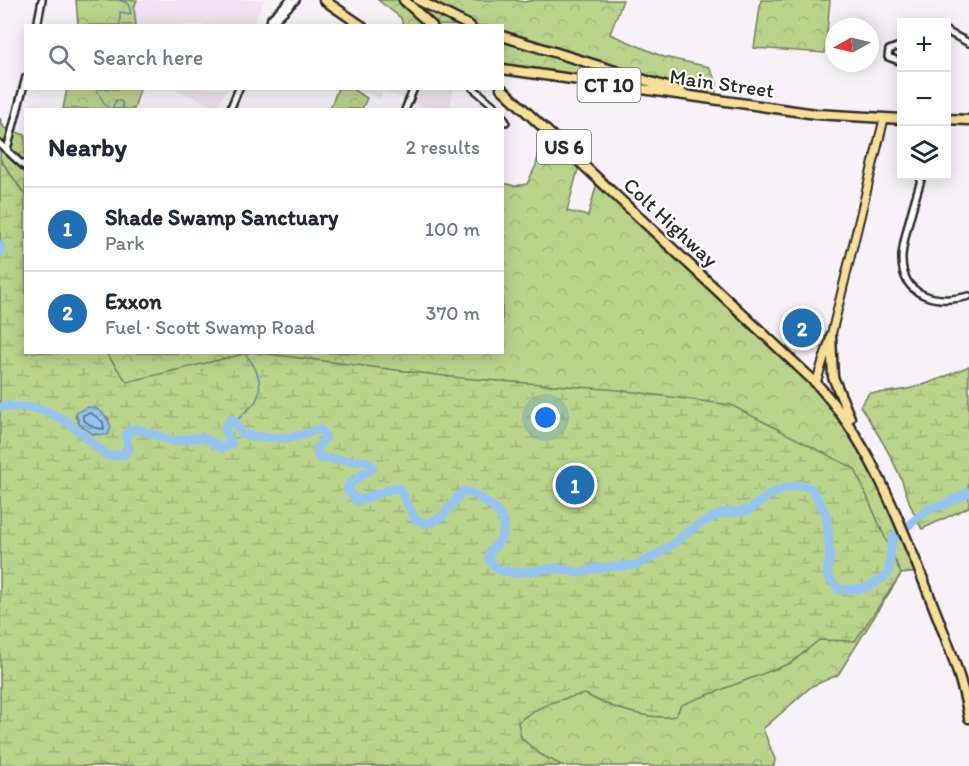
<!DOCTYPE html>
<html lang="en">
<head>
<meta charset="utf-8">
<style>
  :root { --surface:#fff; --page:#f2f2f3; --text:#1f2937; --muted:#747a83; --line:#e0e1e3; --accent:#1f6fb2 }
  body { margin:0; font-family:Itim,sans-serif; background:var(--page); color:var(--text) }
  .controls { position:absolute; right:18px; top:18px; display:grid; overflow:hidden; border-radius:0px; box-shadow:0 3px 15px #0003 }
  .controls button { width:54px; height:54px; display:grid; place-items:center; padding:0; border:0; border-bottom:2px solid var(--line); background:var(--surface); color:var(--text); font:30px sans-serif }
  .compass { position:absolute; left:825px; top:18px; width:54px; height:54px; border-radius:50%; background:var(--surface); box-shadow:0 3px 15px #0003; rotate:262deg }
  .you { position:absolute; left:546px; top:418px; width:21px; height:21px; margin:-15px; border:4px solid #fff; border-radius:50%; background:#1a73e8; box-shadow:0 0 0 9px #1a73e833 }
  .badge { display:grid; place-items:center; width:39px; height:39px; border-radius:50%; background:var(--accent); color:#fff; font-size:20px; font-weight:700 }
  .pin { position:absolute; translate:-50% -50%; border:3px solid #fff; box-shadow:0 2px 6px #0006 }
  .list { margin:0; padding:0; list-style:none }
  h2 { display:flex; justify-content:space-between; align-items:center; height:78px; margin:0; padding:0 24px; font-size:26px }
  h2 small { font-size:20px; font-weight:400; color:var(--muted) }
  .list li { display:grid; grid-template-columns:39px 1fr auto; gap:18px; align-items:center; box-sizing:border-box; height:84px; padding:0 24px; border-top:2px solid var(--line) }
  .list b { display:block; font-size:22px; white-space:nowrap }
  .list p { margin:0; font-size:20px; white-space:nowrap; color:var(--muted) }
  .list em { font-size:20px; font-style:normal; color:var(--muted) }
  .icon { flex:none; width:33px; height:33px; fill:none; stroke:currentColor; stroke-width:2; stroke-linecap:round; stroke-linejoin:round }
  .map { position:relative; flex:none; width:969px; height:766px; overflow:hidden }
  .search { position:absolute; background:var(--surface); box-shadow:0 3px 15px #0003; left:24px; top:24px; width:480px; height:66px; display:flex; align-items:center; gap:15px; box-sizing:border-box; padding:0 21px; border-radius:0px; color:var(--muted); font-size:22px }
  .panel { position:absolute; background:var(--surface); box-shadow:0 3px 15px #0003; left:24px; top:108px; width:480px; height:246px; border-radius:0px }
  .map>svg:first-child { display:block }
</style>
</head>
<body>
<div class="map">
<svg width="969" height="766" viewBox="0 0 969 766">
  <defs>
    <pattern id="forest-crowns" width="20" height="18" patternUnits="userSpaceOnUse" patternTransform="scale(1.5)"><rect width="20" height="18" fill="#b9d38b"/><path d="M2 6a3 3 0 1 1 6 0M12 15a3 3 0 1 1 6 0" fill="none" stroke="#9fb578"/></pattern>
    <pattern id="wetland-marsh" width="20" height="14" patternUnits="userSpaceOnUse" patternTransform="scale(1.5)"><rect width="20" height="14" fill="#b9d38b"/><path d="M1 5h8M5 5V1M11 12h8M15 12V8" fill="none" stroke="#9fb578"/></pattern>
    <pattern id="water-ripples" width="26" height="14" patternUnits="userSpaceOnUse" patternTransform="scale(1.5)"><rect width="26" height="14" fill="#94c3ef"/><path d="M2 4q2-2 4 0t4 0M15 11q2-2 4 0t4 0" fill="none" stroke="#799fc2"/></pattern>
  </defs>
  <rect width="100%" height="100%" fill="#f8f1f9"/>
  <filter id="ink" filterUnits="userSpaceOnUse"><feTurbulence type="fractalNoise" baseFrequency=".0167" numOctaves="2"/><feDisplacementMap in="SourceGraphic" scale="12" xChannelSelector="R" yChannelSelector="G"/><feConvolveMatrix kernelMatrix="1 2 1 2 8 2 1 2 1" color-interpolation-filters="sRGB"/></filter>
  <g filter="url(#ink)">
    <path fill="#f0e0f1" d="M137 0H263L264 1 253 25H136L134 8Z
      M174 89H226L217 107Z
      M356 89H454L449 110 430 109 383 91 380 99Z"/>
    <path fill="url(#forest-crowns)" stroke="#727f5b" stroke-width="1.5" d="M76 0H137L134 8 136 25H78Z
      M378 0H514L524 2 535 0H623L610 34 664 57 709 67 717 83 715 100 503 69 502 26 403 25 401 18Z
      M761 0H830L825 53 754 48Z
      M338 88 352 89 367 98 362 109H330Z
      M67 89V88L140 89 134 109H63Z
      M0 118 4 128 25 135V195L0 159Z
      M545 129 580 162 567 211 588 216 598 179 816 383 854 431 920 572 901 574 838 675 812 686 763 729 775 759 774 766H124L258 353H252L502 352 503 183 515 186 527 184 536 165Z
      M106 353H250L126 383Z"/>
    <path fill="url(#wetland-marsh)" stroke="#727f5b" stroke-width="1.5" fill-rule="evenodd" d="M0 159 25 195 26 352 106 353 127 382 252 352 461 378 619 390 731 405 855 469 901 574 855 641 819 640 791 663 681 705 676 716C650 721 608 707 585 694 559 699 539 705 518 722L521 738 540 754 563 766H0ZM94 408 109 419 95 435 79 424 75 416Z
      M969 366V507L922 529C912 513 908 498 902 481 891 454 876 430 860 406L869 393C909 393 934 382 969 366Z"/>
    <path fill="url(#water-ripples)" stroke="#6a86a1" stroke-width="1.5" d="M88 407C100 408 107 415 111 427L108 435 93 434 79 424 76 413Z"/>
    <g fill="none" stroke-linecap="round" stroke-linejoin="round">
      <path stroke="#556879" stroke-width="1.5" d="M91 413 103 422 104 429 95 428 83 420V415Z"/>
      <path stroke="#6a86a1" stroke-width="1.5" d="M118 0 128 3 131 14 120 12V26
        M96 88 105 105 111 110
        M112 109 116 100 122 102 123 110
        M236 422C241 415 253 406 256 401 265 384 255 363 243 352"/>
      <path stroke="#94c3ef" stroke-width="9" d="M0 245V253
        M0 407C57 403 67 423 108 456L125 454 129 448 126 436 129 430 137 429 174 441 202 437 222 448 232 444 224 429 229 422 234 420 242 434C254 438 286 439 299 436 307 434 313 429 321 430L326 437 317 448 319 458 369 462 373 468 350 483 347 489 357 501 394 488 400 489 415 519 427 524 442 517 462 492C471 491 476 496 483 500 509 516 510 533 489 553V560L499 570 517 573 556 568 579 573 596 568 636 565 660 553 699 524 723 513 748 511 771 494 785 488 802 485 812 489 826 514 830 554 827 576 840 590 867 588 888 574 892 540 897 534 929 509 946 504 969 492"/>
      <g stroke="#2b2b2b" stroke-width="10">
        <path id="minor" d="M269 25 271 18 290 0
          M37 26 42 0
          M269 26 296 0
          M946 31 969 43
          M902 45 889 50 888 57 902 62
          M473 88 499 110
          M230 110 239 88
          M405 110 414 88
          M502 114 506 122
          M0 144 26 168
          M7 150 26 77
          M922 176C916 198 903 235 902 257 901 298 938 304 969 296"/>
      </g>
      <g stroke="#2b2b2b" stroke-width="11">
        <path id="major" d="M816 383 831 336 884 119"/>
      </g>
      <g stroke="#2b2b2b" stroke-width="13">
        <path id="highway" d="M324 0 362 26
          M404 0 432 26
          M418 0 470 26
          M502 36 680 91
          M502 69 816 114 902 119
          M501 88 816 383C869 441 897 515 926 587 942 629 962 674 969 718
          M946 119 969 120
          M831 336 833 377 850 418"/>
      </g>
      <use href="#minor" stroke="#fff" stroke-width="5"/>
      <use href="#major" stroke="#f9df96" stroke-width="7"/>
      <use href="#highway" stroke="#f9df96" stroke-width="8"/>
    </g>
  </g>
  <g text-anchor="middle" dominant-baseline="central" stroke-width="4.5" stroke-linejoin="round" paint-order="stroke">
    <g fill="#fff" stroke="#6b6b6b" stroke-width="1.5">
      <rect x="577.5" y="68" width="63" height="34" rx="4.5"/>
      <rect x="537" y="130" width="54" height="34" rx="4.5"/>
    </g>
    <g font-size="20" font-weight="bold" fill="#2b2b2b">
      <text x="609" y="85">CT 10</text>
      <text x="564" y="147">US 6</text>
    </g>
    <g font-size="21" fill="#2b2b2b" stroke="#fff">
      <text transform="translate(722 83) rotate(8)">Main Street</text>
      <text transform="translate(671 222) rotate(43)">Colt Highway</text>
    </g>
  </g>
</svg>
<div class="controls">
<button>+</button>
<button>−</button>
<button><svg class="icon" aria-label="layers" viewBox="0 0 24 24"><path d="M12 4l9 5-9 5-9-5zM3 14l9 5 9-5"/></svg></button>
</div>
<svg class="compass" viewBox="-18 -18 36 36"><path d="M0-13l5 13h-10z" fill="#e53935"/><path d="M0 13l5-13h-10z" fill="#747a83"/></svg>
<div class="you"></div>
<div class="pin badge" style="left:575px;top:485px">1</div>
<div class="pin badge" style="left:802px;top:328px">2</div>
<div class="search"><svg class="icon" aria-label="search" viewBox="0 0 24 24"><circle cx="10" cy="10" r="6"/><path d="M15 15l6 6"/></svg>Search here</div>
<section class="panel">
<h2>Nearby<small>2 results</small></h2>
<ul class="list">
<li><span class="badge">1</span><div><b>Shade Swamp Sanctuary</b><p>Park</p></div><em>100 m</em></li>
<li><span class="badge">2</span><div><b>Exxon</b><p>Fuel · Scott Swamp Road</p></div><em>370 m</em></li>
</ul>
</section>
</div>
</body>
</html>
